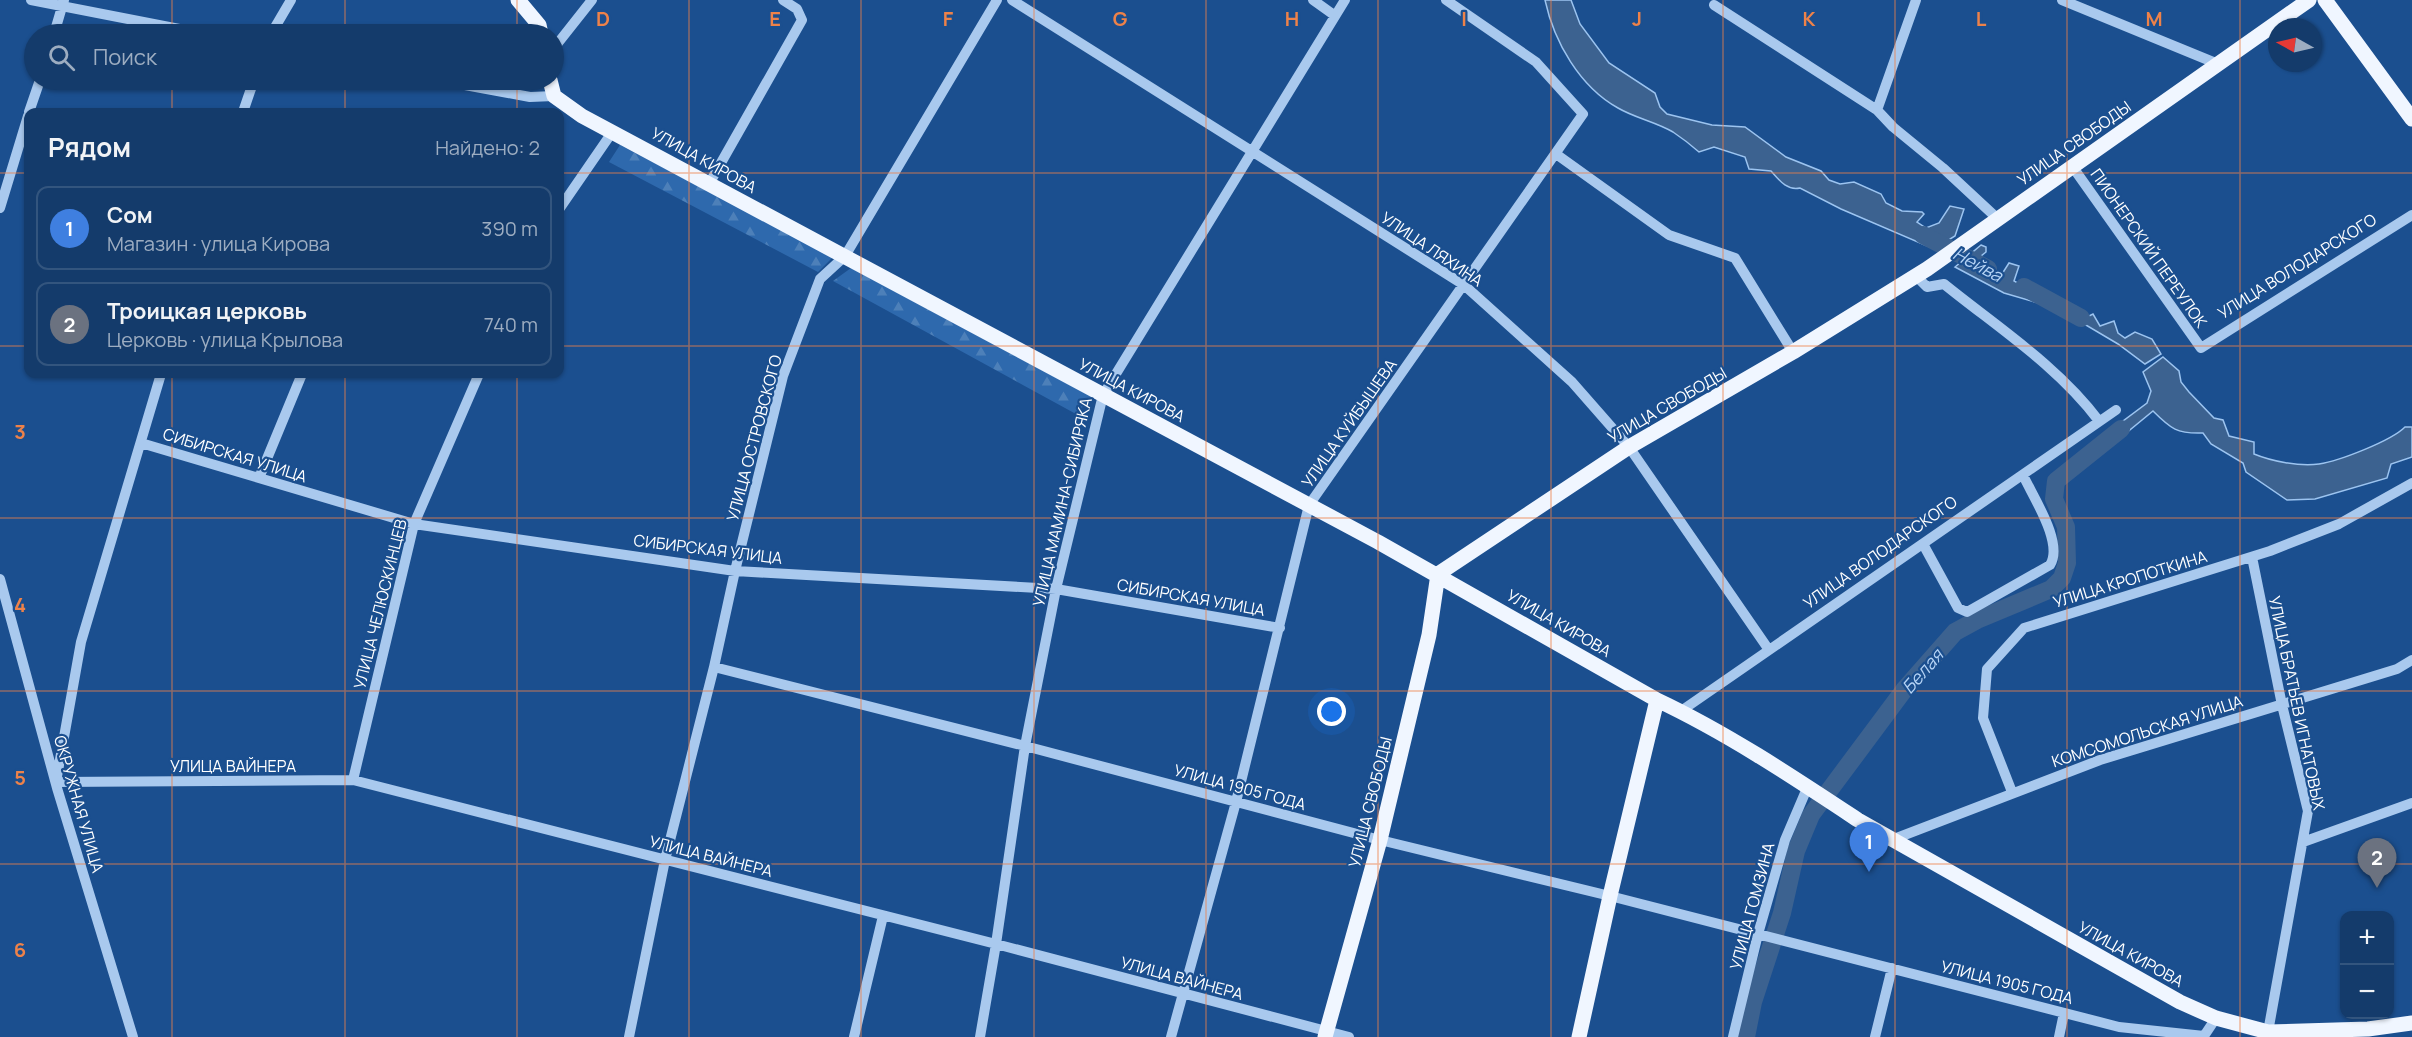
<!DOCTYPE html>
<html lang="ru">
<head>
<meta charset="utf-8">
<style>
  :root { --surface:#143b6b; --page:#1d4271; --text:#f1f3f6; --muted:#9dadc1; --line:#33557e; --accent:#8bbbb9 }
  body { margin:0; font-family:Manrope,sans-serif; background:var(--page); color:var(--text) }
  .controls { position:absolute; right:18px; bottom:18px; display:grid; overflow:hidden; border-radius:12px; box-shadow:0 2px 4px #0004 }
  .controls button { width:54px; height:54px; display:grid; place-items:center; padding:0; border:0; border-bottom:2px solid var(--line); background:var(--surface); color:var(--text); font:30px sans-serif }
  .compass { position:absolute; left:2268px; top:18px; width:54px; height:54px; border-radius:50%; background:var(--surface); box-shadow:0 2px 4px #0004; rotate:278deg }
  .you { position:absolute; left:1332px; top:712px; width:21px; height:21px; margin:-15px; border:4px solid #fff; border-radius:50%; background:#1a73e8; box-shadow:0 0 0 9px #1a73e833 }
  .badge { display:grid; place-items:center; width:39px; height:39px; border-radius:50%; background:var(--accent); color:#fff; font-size:20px; font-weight:700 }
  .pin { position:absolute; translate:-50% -50px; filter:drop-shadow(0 2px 3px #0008) }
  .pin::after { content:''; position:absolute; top:32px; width:21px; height:18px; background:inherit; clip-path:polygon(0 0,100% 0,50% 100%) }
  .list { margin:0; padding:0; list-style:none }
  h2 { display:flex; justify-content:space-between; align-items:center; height:78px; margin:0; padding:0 24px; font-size:26px }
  h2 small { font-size:20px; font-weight:400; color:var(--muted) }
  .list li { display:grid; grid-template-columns:39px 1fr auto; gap:18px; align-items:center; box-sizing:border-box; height:84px; margin:0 12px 12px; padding:0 12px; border:2px solid var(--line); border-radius:12px }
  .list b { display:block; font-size:22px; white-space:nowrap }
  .list p { margin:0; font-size:20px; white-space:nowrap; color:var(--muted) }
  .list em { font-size:20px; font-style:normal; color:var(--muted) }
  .icon { flex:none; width:33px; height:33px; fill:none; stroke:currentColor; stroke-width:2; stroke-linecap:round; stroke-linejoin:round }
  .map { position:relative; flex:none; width:2412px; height:1037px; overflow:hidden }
  .search { position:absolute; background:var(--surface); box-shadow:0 2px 4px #0004; left:24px; top:24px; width:540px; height:66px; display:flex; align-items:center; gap:15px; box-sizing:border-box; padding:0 21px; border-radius:33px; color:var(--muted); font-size:22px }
  .panel { position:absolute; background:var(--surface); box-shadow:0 2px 4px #0004; left:24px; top:108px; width:540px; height:270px; border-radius:12px }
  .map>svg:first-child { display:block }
</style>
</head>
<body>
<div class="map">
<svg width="2412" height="1037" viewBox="0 0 2412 1037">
  <defs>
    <pattern id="forest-firs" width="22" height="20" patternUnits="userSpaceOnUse" patternTransform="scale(1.5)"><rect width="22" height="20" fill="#2e69ad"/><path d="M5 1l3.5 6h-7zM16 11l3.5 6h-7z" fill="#4d80b9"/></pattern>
  </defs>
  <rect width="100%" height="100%" fill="#1b4f8f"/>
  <path fill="url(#forest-firs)" d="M620 145 833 257 818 272 609 162Z
    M851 268 1092 397 1076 414 833 281Z"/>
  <path fill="#3c6290" stroke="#9cc4f0" stroke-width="1.5" d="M1545 0H1571L1580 24 1609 63 1655 93 1660 107 1667 114 1712 125 1745 127 1786 157 1821 171 1829 180 1840 184 1854 182 1881 194 1886 203 1902 211 1922 212 1924 214 1917 222 1926 228 1939 223 1950 206 1964 209 1955 236 1934 249 1841 209 1800 188C1787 191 1779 180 1771 171L1749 169 1745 157 1714 147 1699 152C1691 145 1682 138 1673 132 1656 122 1635 118 1618 108 1580 87 1554 42 1545 0Z
    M1981 245 1986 247V252L1976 260 2002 274 2009 263 2019 266 2014 281 2028 289 2032 287 2044 300 2038 303 2004 293 1955 267Z
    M2065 302 2077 307 2079 315 2087 317 2093 314 2100 326 2114 321 2118 333 2125 338 2135 332 2152 339 2161 354 2145 364 2118 344 2057 308Z
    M2163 357 2179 371 2181 382 2189 392 2214 418 2223 420 2229 436 2254 442V454C2271 461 2300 467 2319 464 2339 461 2391 441 2405 427H2412V457L2391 464 2387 478 2315 499 2287 500 2246 472 2243 463 2211 444 2203 433C2177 434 2171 429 2153 411L2114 443 2101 444 2103 436 2147 403 2151 391 2143 372Z"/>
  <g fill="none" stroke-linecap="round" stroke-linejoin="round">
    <path stroke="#3c6290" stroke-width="18" d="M1923 235 1988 269
      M2024 287 2081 318
      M1746 1037 1753 1002 1782 913 1796 851 1811 815 1904 690 1955 632 1977 620 2051 589 2062 578 2067 563 2066 527 2054 499 2056 481 2121 429"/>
    <path stroke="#a9c9ee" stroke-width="10" d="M31 0 205 34
      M1012 0 1464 285 1572 382 1629 447 1769 650
      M1313 0 1334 15
      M2062 0 2218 64
      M1714 5 1877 110 1893 127 1943 168 1999 220
      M54 34 64 0
      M271 34 291 0
      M554 48 592 0
      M438 80 530 97 554 96
      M1877 110 1916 0
      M29 112 40 80
      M243 112 254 80
      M1556 154 1669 235 1735 258 1793 352
      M2072 166 2201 348 2412 215
      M709 184 802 20 797 9 783 0
      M0 208 28 116
      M560 208 613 131
      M1916 276 1927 287 1944 284C1997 327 2058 366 2099 421
      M161 374 81 642 56 782 353 780 996 944 1349 1037
      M141 443 414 524 735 571 1056 589 1280 628
      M259 478 302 374
      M1923 544 1958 608 1967 612 2050 565C2064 543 2033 497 2023 475
      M2252 557 2282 705 2308 811 2268 1032
      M0 579 57 788 133 1037
      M714 667 1025 746 1380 840 1610 896 2119 1027 2204 1036 2216 1018
      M1681 711 2116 410
      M353 780 414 524 479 374
      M2012 792 1983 718 1987 669 2024 628 2270 551 2339 524 2412 483
      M1894 839 2100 760 2397 669 2412 660
      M2303 842 2412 803
      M629 1037 665 860 714 667 735 571 783 376 820 279 845 256 997 0
      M854 1037 883 916
      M980 1037 996 944 1025 746 1056 589 1103 395 1345 0
      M1171 1037 1236 802 1309 505 1583 114 1536 62 1446 0
      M1733 1037 1758 934 1785 840 1808 786
      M1875 1037 1892 968
      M2059 1037 2064 1013"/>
    <path stroke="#f0f6ff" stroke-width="15" d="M518 0 539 25 541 34
      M2325 0 2412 119
      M550 80 554 96 582 116 1378 542 1657 700C1727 733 1793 777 1858 820L2180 1002 2216 1018 2268 1032 2368 1029 2412 1023
      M1325 1037 1380 840 1429 635 1438 574 1629 447 1793 352 1927 269 2309 0
      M1579 1037 1610 896 1657 700"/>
  </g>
  <path fill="none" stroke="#ee8249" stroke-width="1.5" stroke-opacity="0.55" d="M172 0V34M345 0V34M517 0V34M689 0V1037M861 0V1037M1034 0V1037M1206 0V1037M1378 0V1037M1551 0V1037M1723 0V1037M1895 0V1037M2067 0V1037M2240 0V1037M172 80V112M345 80V112M517 80V112M0 173H28M560 173H2412M0 346H28M560 346H2412M172 374V1037M345 374V1037M517 374V1037M0 518H2412M0 691H2412M0 864H2412"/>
  <g text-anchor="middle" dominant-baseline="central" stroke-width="4.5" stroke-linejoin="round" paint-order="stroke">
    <g font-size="16" fill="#fff" stroke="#1b4f8f">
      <text transform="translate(2074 143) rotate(-35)">УЛИЦА СВОБОДЫ</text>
      <text transform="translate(704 160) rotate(29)">УЛИЦА КИРОВА</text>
      <text transform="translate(2149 248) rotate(55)">ПИОНЕРСКИЙ ПЕРЕУЛОК</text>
      <text transform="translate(1432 249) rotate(34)">УЛИЦА ЛЯХИНА</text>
      <text transform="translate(2297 266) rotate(-32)">УЛИЦА ВОЛОДАРСКОГО</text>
      <text transform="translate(1132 390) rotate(28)">УЛИЦА КИРОВА</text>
      <text transform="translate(1667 405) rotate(-30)">УЛИЦА СВОБОДЫ</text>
      <text transform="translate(1349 423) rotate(-55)">УЛИЦА КУЙБЫШЕВА</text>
      <text transform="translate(754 438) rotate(-75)">УЛИЦА ОСТРОВСКОГО</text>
      <text transform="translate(235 455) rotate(17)">СИБИРСКАЯ УЛИЦА</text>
      <text transform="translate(1062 502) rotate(-77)">УЛИЦА МАМИНА-СИБИРЯКА</text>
      <text transform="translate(708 549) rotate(7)">СИБИРСКАЯ УЛИЦА</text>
      <text transform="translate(1880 552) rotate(-35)">УЛИЦА ВОЛОДАРСКОГО</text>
      <text transform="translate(2130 579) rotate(-17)">УЛИЦА КРОПОТКИНА</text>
      <text transform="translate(1191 597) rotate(10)">СИБИРСКАЯ УЛИЦА</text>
      <text transform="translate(380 604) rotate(-76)">УЛИЦА ЧЕЛЮСКИНЦЕВ</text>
      <text transform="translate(1559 623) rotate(30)">УЛИЦА КИРОВА</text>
      <text transform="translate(2297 703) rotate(78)">УЛИЦА БРАТЬЕВ ИГНАТОВЫХ</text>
      <text transform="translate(2147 731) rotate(-18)">КОМСОМОЛЬСКАЯ УЛИЦА</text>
      <text x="233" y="766">УЛИЦА ВАЙНЕРА</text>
      <text transform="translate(1240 787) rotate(15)">УЛИЦА 1905 ГОДА</text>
      <text transform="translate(1370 802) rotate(-76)">УЛИЦА СВОБОДЫ</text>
      <text transform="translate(79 804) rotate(74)">ОКРУЖНАЯ УЛИЦА</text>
      <text transform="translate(711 856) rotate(14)">УЛИЦА ВАЙНЕРА</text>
      <text transform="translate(1752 906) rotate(-75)">УЛИЦА ГОМЗИНА</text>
      <text transform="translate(2131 954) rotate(29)">УЛИЦА КИРОВА</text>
      <text transform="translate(1182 978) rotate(15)">УЛИЦА ВАЙНЕРА</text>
      <text transform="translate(2007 982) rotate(14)">УЛИЦА 1905 ГОДА</text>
    </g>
    <g font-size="18" font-style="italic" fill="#b5d3f5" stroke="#1b4f8f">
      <text transform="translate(1978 264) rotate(28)">Нейва</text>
      <text transform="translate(1922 671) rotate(-49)">Белая</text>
    </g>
  </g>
  <g font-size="20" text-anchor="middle" font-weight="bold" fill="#ee8249" stroke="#1b4f8f" stroke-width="4.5" stroke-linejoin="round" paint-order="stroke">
    <text x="603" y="26">D</text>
    <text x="775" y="26">E</text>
    <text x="948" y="26">F</text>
    <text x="1120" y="26">G</text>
    <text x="1292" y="26">H</text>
    <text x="1464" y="26">I</text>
    <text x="1637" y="26">J</text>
    <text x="1809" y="26">K</text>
    <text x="1981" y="26">L</text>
    <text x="2154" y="26">M</text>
    <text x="20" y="439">3</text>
    <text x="20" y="612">4</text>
    <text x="20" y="785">5</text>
    <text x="20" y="957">6</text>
  </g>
</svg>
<div class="controls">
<button>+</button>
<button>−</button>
</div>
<svg class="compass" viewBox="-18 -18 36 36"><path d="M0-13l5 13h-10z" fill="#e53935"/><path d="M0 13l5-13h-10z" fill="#9dadc1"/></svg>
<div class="you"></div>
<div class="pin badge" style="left:1869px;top:872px;background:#3f7fe0">1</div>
<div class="pin badge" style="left:2377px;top:888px;background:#6b7280">2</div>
<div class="search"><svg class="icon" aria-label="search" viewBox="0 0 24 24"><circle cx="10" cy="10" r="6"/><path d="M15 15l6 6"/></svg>Поиск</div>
<section class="panel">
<h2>Рядом<small>Найдено: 2</small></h2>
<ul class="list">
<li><span class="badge" style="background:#3f7fe0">1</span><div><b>Сом</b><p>Магазин · улица Кирова</p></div><em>390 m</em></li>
<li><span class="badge" style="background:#6b7280">2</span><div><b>Троицкая церковь</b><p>Церковь · улица Крылова</p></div><em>740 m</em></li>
</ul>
</section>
</div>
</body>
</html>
